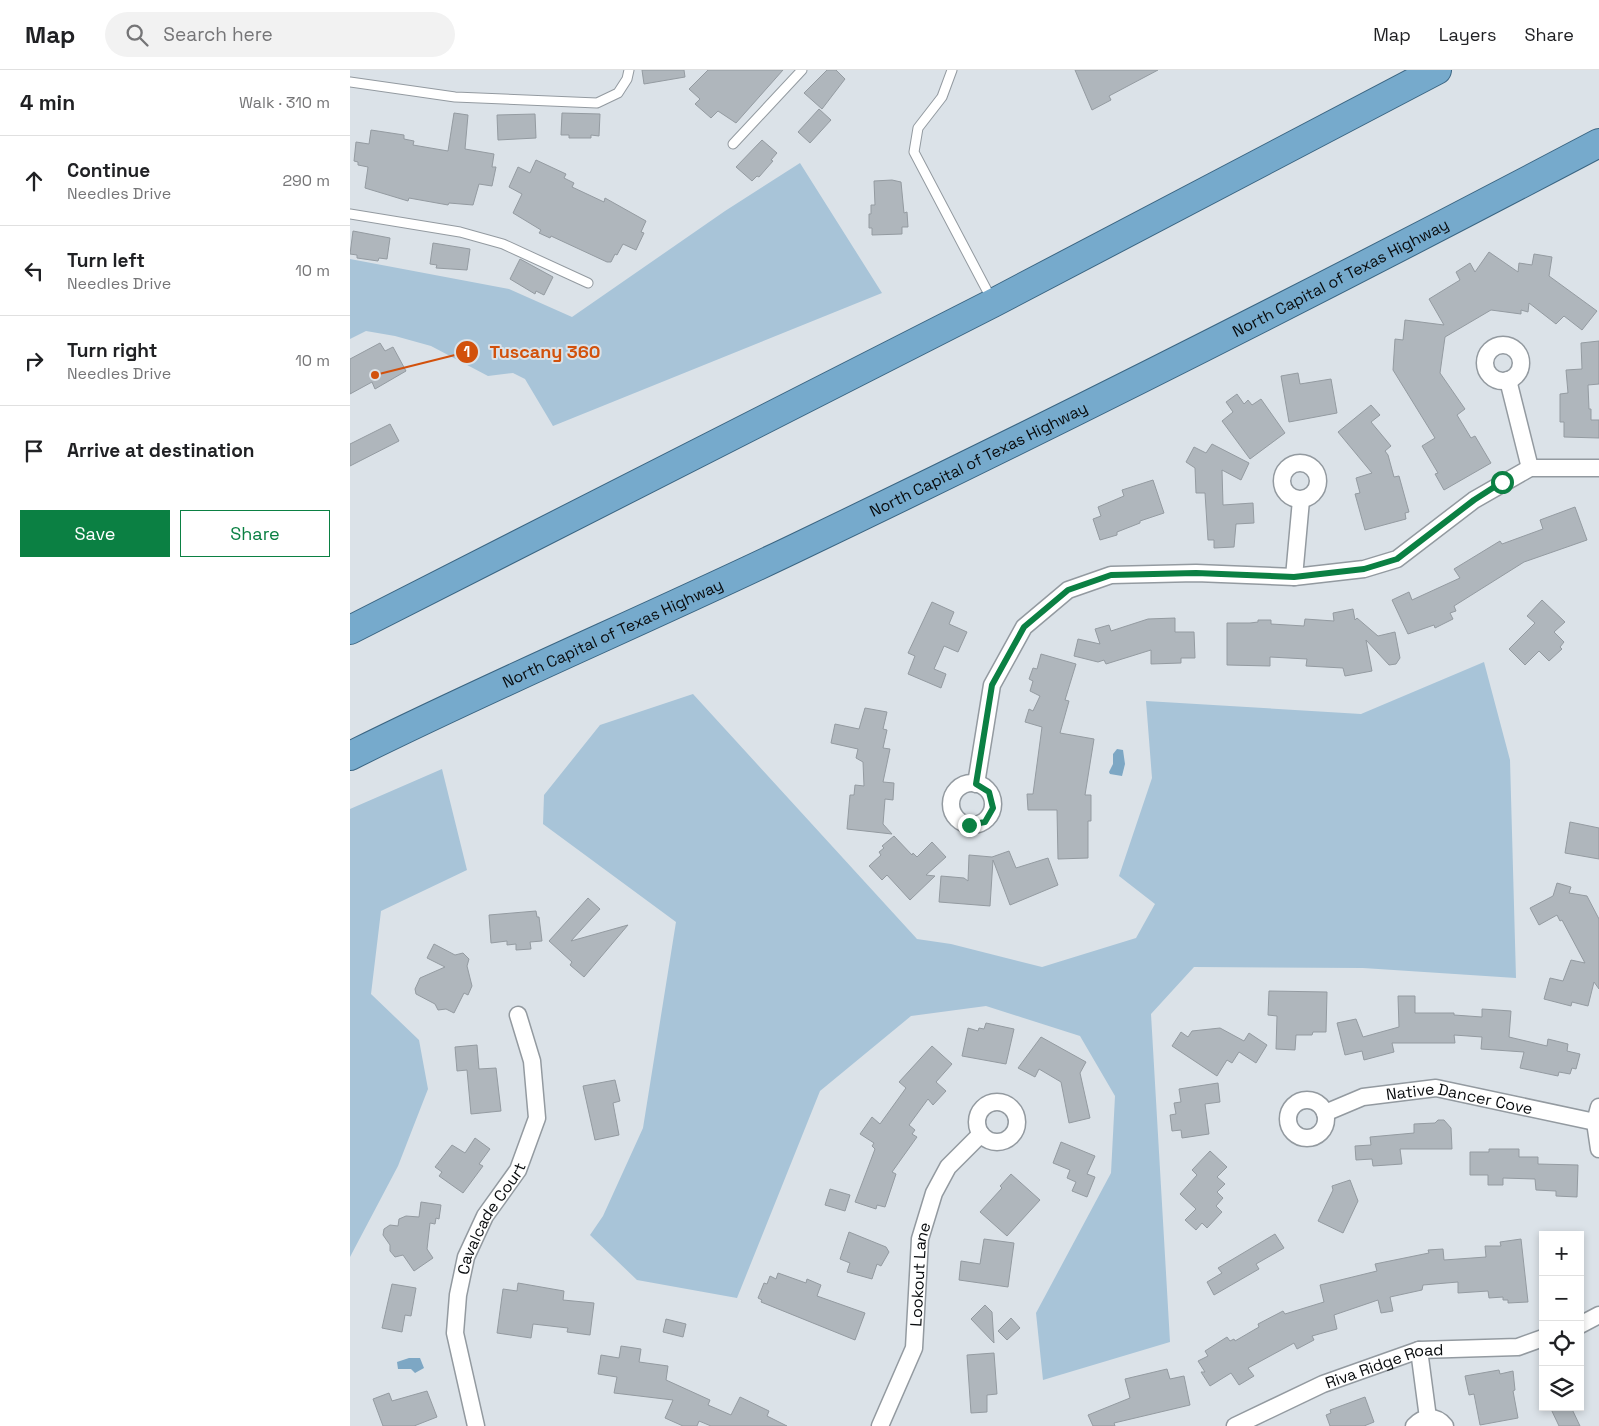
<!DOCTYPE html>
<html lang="en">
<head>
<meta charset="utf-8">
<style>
  :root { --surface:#fff; --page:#f2f2f2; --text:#202124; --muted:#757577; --line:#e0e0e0; --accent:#0b8043 }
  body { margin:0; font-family:"Space Grotesk",sans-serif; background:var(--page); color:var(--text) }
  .controls { position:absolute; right:15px; bottom:15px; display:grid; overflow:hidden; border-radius:0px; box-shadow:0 2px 8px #0003 }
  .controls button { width:45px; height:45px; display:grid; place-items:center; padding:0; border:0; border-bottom:1px solid var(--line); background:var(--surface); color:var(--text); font:25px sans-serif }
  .stop { position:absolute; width:15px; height:15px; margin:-11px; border:4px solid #0b8043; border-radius:50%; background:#fff }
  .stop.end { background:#0b8043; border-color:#fff; box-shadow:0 1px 5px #0008 }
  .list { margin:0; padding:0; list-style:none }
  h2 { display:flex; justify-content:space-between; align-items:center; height:65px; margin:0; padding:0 20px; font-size:21px }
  h2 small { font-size:16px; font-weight:400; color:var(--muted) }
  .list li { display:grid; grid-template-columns:32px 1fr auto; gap:15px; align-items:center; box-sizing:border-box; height:90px; padding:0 20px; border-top:1px solid var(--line) }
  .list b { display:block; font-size:19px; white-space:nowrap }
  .list p { margin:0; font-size:16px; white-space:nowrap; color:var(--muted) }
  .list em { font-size:16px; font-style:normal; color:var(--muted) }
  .actions { display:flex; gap:10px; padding:15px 20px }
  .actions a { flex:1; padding:11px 0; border:1px solid var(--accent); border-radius:0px; text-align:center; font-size:18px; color:var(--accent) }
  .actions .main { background:var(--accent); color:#fff }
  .icon { flex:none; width:28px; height:28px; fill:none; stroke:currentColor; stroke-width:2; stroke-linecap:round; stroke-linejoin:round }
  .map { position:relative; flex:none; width:1249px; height:1356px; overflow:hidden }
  header { display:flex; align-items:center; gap:30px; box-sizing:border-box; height:70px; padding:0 25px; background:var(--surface); border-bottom:1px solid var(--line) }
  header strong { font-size:24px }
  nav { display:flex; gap:28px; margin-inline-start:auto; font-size:18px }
  .search { width:350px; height:45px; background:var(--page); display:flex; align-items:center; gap:12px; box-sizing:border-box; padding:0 18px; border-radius:28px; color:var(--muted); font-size:19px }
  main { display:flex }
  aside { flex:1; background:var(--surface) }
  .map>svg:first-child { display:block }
</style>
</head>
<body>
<header>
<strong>Map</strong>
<div class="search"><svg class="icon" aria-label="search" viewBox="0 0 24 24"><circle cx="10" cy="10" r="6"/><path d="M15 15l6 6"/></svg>Search here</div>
<nav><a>Map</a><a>Layers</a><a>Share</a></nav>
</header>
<main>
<aside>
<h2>4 min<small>Walk · 310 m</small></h2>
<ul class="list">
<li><svg class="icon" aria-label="ahead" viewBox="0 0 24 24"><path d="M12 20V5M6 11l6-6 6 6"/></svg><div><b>Continue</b><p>Needles Drive</p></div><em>290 m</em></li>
<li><svg class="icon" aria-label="left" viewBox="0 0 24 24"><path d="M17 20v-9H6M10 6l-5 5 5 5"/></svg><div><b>Turn left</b><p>Needles Drive</p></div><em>10 m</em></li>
<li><svg class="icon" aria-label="right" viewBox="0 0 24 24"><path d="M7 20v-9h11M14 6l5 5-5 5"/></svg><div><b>Turn right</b><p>Needles Drive</p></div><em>10 m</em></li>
<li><svg class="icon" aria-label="arrive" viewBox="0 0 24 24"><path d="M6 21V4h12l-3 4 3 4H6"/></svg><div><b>Arrive at destination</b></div></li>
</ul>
<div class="actions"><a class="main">Save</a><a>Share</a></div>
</aside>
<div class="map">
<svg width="1249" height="1356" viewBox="0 0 1249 1356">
  <rect width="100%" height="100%" fill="#dbe2e8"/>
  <path fill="#a8c4d8" d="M450 93 532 223 203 356 175 309 163 303 138 306 81 276 45 266 16 261 0 269V189L159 219 222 247 375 141Z
    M1134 592 1160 690 1166 908 1013 898 844 897 801 944 820 1272 693 1310 686 1243 761 1103 765 1026 730 966 636 936 561 946 470 1021 387 1228 287 1210 240 1165 253 1146 293 1058 326 852 193 754 194 725 250 655 343 624 567 869 601 874 692 897 786 868 805 834 769 806 802 708 796 631 1011 644Z
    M92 699 117 800 31 841 21 924 69 970 78 1019 48 1096 0 1187V739Z"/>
  <path fill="#7da7c4" d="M767 679 773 680 775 694 772 706 760 704 759 702 763 694V684Z
    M59 1288H70L74 1298 65 1303 61 1299H48L47 1292Z"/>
  <path fill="#afb6bc" stroke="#949ba1" d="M292 0H334L335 7 294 14Z
    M358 0H433L386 53 368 41 361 48 345 34 350 29 339 19Z
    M477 0H486L495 9 472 39 454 23Z
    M725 0H808L759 26 761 30 742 40Z
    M469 39 481 50 460 73 448 62Z
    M104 43 118 45 115 79 144 84 142 97H146L142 116 129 114 123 135 99 133 98 135 59 128 58 131 15 118 18 97 8 95V92L4 91 6 72 19 74 21 60 54 65V69L64 71 63 75 98 81Z
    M212 43 250 44 249 66 241 65V68H219V65H211Z
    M185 44 186 68 148 70 147 45Z
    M412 70 427 83 421 90 423 91 409 107 407 106 402 111 386 97Z
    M186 90 216 104 214 108 224 113 222 117 254 132 255 128 296 151 291 162 294 163 286 180 273 174 267 185 265 184 261 192H257L201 166 200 168 189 163 191 160 163 143 172 124 159 117 168 97 180 103Z
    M542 110 551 112 554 143 557 142 558 157H552V164L522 165V158H519V144H521V135H525L524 111Z
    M3 161 40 168 37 189 29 188 28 191 7 188V185L0 184Z
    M83 173 120 179 117 200 86 198 87 195 80 194Z
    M1139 182 1168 202 1169 193 1182 195 1184 184 1202 187 1199 206 1247 241 1232 260 1214 246 1206 254 1179 233 1178 242 1171 240V244L1141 240 1095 267 1090 303 1115 339 1107 345 1121 368 1125 366 1141 393 1094 420 1085 404 1088 403 1072 376 1085 368 1043 300 1045 269 1053 270 1055 250 1094 255 1079 229 1110 210 1106 202 1120 193 1125 202Z
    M170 189 203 207 194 225 186 221 185 224 160 209Z
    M1249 271V314L1238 315 1239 339H1241V350H1249V368L1214 367V352H1210V324L1218 323 1216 300 1232 299 1231 273Z
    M30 273 35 281 43 277 56 301 25 319 22 312 0 324V289Z
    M948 303 950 314 981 309 987 343 939 352 931 306Z
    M887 324 894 334 898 330 902 335 911 329 935 363 900 389 872 351 883 342 876 332Z
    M1021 335 1030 345 1021 352 1041 376 1035 381 1038 385 1044 407 1049 406 1059 442 1055 443 1056 449 1015 460 1005 424 1010 423 1006 408 1022 403 988 362Z
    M40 354 49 371 0 396V374Z
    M862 374 899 393 891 410 872 400 873 435 903 433 904 453 886 454 884 477 864 478V470H858L855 423H846L845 398 836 392 844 377 856 383Z
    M803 410 814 443 790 451V453L767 462V465L750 470 743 449 751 446 748 437 774 426 772 420Z
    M1225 437 1237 470 1174 492 1104 536 1106 541 1100 543 1103 549 1085 558 1084 555 1058 564 1042 530 1059 522 1062 530 1110 508 1104 499 1150 471 1152 474 1193 459 1190 450Z
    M1192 530 1215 552 1204 562 1214 572 1210 577 1212 579 1199 591 1189 581 1175 595 1159 579 1185 553 1177 546Z
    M582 532 604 542 599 554 617 562 608 582 594 576 584 599 596 604 591 618 558 604 565 586 558 583Z
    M1003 539 1005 550 1007 548 1028 566 1045 562 1050 588 1046 594 1039 595 1016 570 1022 601 995 606 993 598 956 596 957 589 920 587V596L877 595V553H900L908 552V550H921V554L954 556 955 549 984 551 983 543Z
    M825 548V562H844L845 588H831V593L801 594V580L756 594 754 590 748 592 724 586 728 569 750 574 745 559 759 555 761 561 798 549Z
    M691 584 726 594 715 630 719 631 710 663 744 669 735 725H741V751H738V788L708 789 707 740H678L677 724H683L692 657 675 652 679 639 683 641 690 626 680 621 683 611 679 609 683 598 687 599Z
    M515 638 537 642 533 659 537 660 533 678 540 679 533 712 544 713 543 730 535 729 533 754 542 764 497 759 500 725H504L505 715 514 716 513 692 506 688 508 679 481 673 485 654 509 659Z
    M1220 752 1249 758V789L1215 783Z
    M544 766 562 785 563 783 567 787 582 772 596 787 576 805 585 806 560 830 537 805 532 810 519 796 531 785 529 782 534 778 532 776Z
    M659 781 666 798 698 788 708 815 660 835 643 790 640 836 589 832 591 806 614 808 618 811 619 785 642 787Z
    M1207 813 1221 817 1219 823 1237 826 1249 849V919L1244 912 1238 936 1222 932 1221 936 1194 929 1200 908 1213 911 1221 890 1235 893 1212 850 1210 851 1207 845 1189 855 1180 838 1203 826Z
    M238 828 250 839 221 871 278 855 234 907 220 895 222 892 199 871Z
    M186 841 187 847H189L192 871 180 872 181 879 166 880V874L157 875V871L141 873 139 845Z
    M84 874 105 885 113 883 119 889 117 896 122 916 118 925 114 923 104 943 96 939 88 940 85 934 66 924 65 919 70 908 95 897 77 888Z
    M919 921 977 922 976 962H963L962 965H946L945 980 926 979 927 946 918 945Z
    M1048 926H1065V943H1104V945L1132 947V939L1161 941 1159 967 1197 976 1198 969 1218 974 1217 981 1230 984 1226 999 1222 998 1220 1004 1209 1002 1208 1006 1170 998 1174 982 1131 979 1132 967 1104 965 1105 973H1042L1044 982 1014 990 1012 981 995 985 987 953 1006 949 1013 967 1049 957Z
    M636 953 664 959 656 994 612 986 618 958 628 961 629 958 634 959Z
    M870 958 894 971 899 963 917 975 906 993 889 982 882 993 877 990 867 1006 822 976 831 962 838 967 842 961Z
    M691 967 736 992 730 1003 740 1048 719 1053 711 1012 689 999 685 1007 668 998Z
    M127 975 129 999 146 998 151 1041 121 1044 117 1000 107 1001 105 977Z
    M582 976 602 994 586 1012 596 1021 583 1035 578 1029 559 1055 565 1060 562 1064 567 1067 542 1102 546 1104 535 1137 527 1135 526 1139 505 1132 525 1079 522 1076 524 1073 510 1064 522 1047 530 1054 556 1018 549 1012Z
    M265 1010 270 1031 263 1033 269 1065 245 1070 233 1016Z
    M868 1013 870 1032 855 1034 859 1064 832 1068 831 1060 822 1061 820 1045 826 1044 824 1033 831 1032 829 1019Z
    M1088 1050H1094L1101 1058 1102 1079H1050L1052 1094 1023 1096 1022 1089 1006 1090 1005 1076 1021 1075 1020 1067 1064 1063V1054L1085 1053Z
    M125 1068 140 1079 129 1094 133 1096 113 1123 89 1106 92 1102 85 1097 102 1075 115 1083Z
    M711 1072 745 1086 737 1104 745 1107 737 1127 722 1121 726 1112 717 1108 720 1100 703 1093Z
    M1139 1079H1169V1087H1188V1094L1228 1095 1227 1127 1206 1126V1121L1186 1120 1185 1109 1153 1108V1115H1138V1105H1120V1082H1139Z
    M860 1081 877 1097 867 1107 875 1114 867 1122 873 1128 866 1136 872 1142 857 1158 852 1153 846 1160 835 1150 846 1139 830 1124 847 1105 842 1100Z
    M661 1104 690 1130 657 1166 630 1142 652 1118 650 1116Z
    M1000 1110 1008 1131 993 1163 968 1151 983 1120 982 1116Z
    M480 1119 500 1125 495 1141 475 1135Z
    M71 1132 91 1135 89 1149 86 1148 85 1154 80 1153 77 1179 83 1188 64 1201 53 1185 45 1187 40 1181V1175L33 1165 34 1159 40 1155 48 1156 49 1149 56 1146 69 1147Z
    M499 1162 536 1177 539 1182 531 1196 527 1194 522 1209 497 1202 500 1193 490 1189Z
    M925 1164 934 1178 906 1194 909 1199 864 1225 857 1212 872 1203 868 1198Z
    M634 1169 664 1173 658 1217 609 1210 611 1191 630 1194Z
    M1171 1169 1178 1232 1158 1233V1230H1153V1227L1139 1228 1138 1221 1108 1223V1212L1073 1215 1072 1220 1040 1227 1043 1241 1031 1243 1028 1230 984 1245 987 1259 962 1266 964 1270 947 1279 944 1273 898 1298 904 1306 889 1315 881 1303 860 1316 851 1302H855L848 1291 858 1286 855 1281 877 1267 880 1271 884 1269 885 1271 909 1257 908 1254 933 1241 935 1244 974 1232 970 1215 1027 1201 1025 1194 1079 1183 1078 1180 1093 1179 1094 1190 1136 1187 1135 1176H1151L1150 1172Z
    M428 1203 456 1213 457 1209 471 1215 467 1226 515 1243 505 1270 411 1232 412 1230 408 1228 414 1213 417 1214 420 1206 426 1209Z
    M168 1213 214 1221 213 1230 244 1233 240 1265 217 1262 218 1258 183 1254 181 1268 147 1263 153 1219 167 1221Z
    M42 1214 66 1218 61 1246 55 1245 52 1262 32 1258Z
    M635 1235 642 1242 644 1273 621 1249Z
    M661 1248 670 1258 657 1270 648 1261Z
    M316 1249 336 1254 333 1267 313 1262Z
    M271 1276 291 1279 289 1292 318 1296 316 1310 360 1330 358 1335 381 1345 390 1327 419 1341 417 1346 437 1356H361L349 1351 347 1356H333L315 1348 323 1330 264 1323 267 1307 248 1304 251 1285 269 1288Z
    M644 1283 647 1324 637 1325V1342L621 1343 617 1285Z
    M817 1299 820 1309 834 1306 840 1335 764 1353 765 1356H743L738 1345 780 1328 775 1309Z
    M1149 1300 1150 1304 1163 1301 1165 1320 1163 1321 1168 1348 1130 1355 1124 1324 1119 1325 1115 1306Z
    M77 1321 87 1347 64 1356H33L23 1329 39 1323 42 1331Z
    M1015 1327 1024 1352 1014 1356H980L976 1345 981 1343 980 1340Z
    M1200 1337H1221L1230 1356H1209Z"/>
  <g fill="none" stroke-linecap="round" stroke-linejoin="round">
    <g stroke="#939aa0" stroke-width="11">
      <path id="service" d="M602 0 592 27 568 58 564 82 642 230
        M0 12 105 27 247 33 268 23 277 9 279 0
        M383 74 452 0
        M0 144 110 162 153 174 238 213"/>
    </g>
    <g stroke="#939aa0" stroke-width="19">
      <g id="minor">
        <circle cx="1153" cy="293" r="18"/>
        <path d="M1158 310 1180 398"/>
        <circle cx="950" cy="411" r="18"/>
        <path d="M944 507 951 430"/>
        <circle cx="622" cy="734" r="21"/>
        <path d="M626 714 642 615 674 557 718 520 761 505 846 503 944 507 1014 499 1047 489 1124 430 1180 398H1249"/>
        <circle cx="957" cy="1049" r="19"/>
        <circle cx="647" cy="1052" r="20"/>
        <path d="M1249 1037 1245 1052 1249 1079"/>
        <path id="s1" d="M975 1043 1013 1027 1086 1018 1245 1052"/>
        <path d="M1230 1255 1249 1245"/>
        <path d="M1069 1280 1078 1348"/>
        <path id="s2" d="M126 1356 105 1263 108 1225 116 1187 135 1146 168 1100 187 1048 182 991 168 945"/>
        <path id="s3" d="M530 1356 564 1278 570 1169 584 1123 598 1097 631 1064"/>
        <path id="s4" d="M885 1356 973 1314 1069 1280 1168 1277 1193 1268"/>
        <path d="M1064 1356C1073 1346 1086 1345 1095 1356"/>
      </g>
    </g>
    <g stroke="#3a6582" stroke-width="30">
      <g id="trunk">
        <path d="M0 560 643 233 1087 0"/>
        <path id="s5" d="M0 686C150 611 305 546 456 473 723 345 987 211 1249 73"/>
      </g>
    </g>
    <use href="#service" stroke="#fff" stroke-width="9"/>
    <use href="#minor" stroke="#fff" stroke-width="16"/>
    <use href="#trunk" stroke="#76aacc" stroke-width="28"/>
  </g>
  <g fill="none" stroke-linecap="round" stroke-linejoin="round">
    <path stroke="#0b8043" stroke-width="6" d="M619 755 635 752 643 738 639 722 626 714 642 615 674 557 718 520 761 505 846 503 944 507 1014 499 1047 489 1124 430 1152 412"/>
  </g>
  <g text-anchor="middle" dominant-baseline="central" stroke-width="4" stroke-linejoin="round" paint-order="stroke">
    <g font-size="16" fill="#090c0e" stroke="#dbe2e8">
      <text stroke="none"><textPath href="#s5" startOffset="1100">North Capital of Texas Highway</textPath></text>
      <text stroke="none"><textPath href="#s5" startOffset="695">North Capital of Texas Highway</textPath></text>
      <text stroke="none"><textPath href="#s5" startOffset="290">North Capital of Texas Highway</textPath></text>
      <text stroke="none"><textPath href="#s1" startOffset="139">Native Dancer Cove</textPath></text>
      <text stroke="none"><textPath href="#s2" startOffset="218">Cavalcade Court</textPath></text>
      <text stroke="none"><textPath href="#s3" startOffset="159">Lookout Lane</textPath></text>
      <text stroke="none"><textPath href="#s4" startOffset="162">Riva Ridge Road</textPath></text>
    </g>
  </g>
  <path fill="none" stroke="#d2510c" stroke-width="2" d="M25 305L117 282"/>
  <g fill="#d2510c" stroke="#dbe2e8" stroke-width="2">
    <circle cx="25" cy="305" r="5"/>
    <circle cx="117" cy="282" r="12"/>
  </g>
  <g font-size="15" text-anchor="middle" font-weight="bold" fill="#fff">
    <text x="117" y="287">1</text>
  </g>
  <g font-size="18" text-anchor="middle" font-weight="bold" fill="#d2510c" stroke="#dbe2e8" stroke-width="4" stroke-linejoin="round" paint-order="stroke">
    <text x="195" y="288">Tuscany 360</text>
  </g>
</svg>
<div class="controls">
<button>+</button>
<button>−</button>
<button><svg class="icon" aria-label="locate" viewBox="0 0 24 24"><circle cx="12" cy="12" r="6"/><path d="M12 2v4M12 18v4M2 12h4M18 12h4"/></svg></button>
<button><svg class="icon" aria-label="layers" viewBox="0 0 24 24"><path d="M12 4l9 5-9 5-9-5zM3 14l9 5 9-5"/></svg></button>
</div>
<div class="stop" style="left:1152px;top:412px"></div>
<div class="stop end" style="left:619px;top:755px"></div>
</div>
</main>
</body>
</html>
